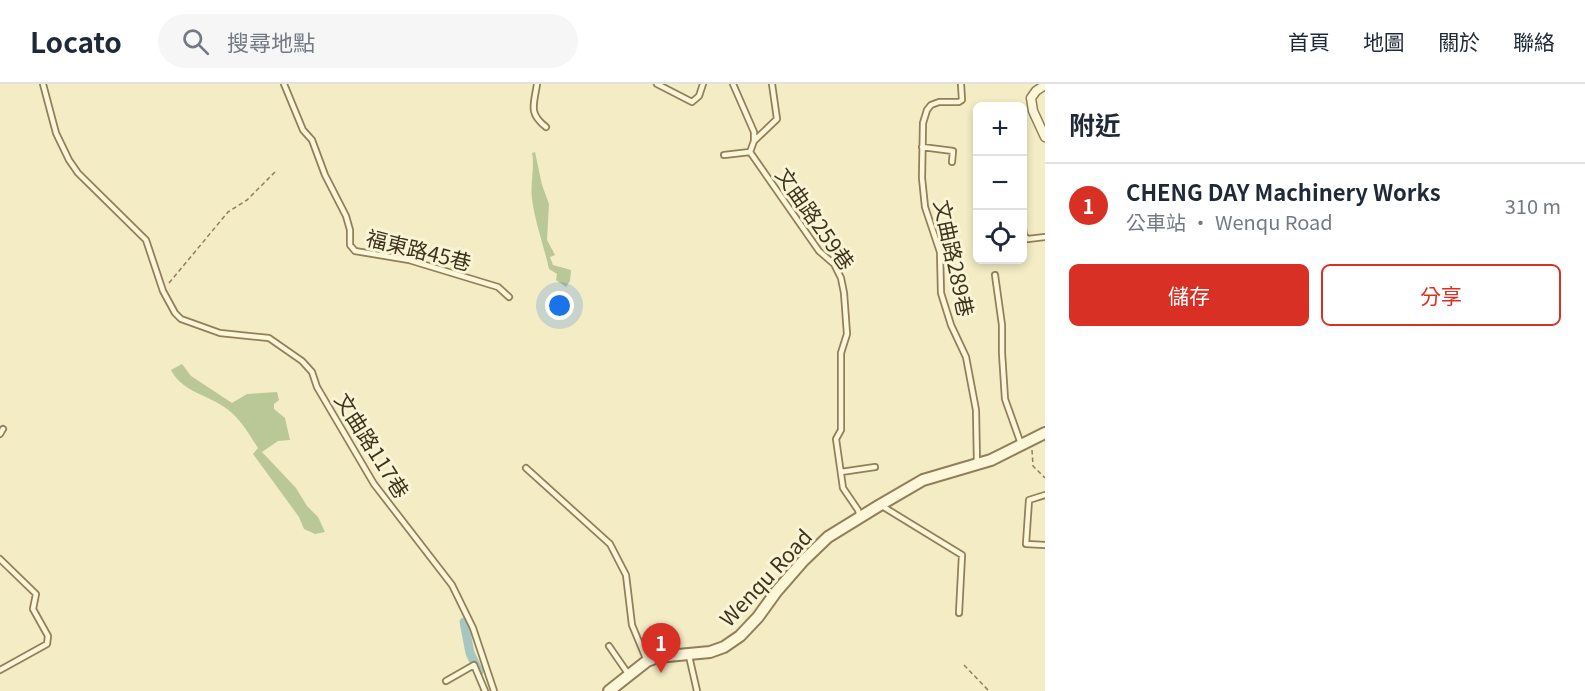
<!DOCTYPE html>
<html lang="zh-TW">
<head>
<meta charset="utf-8">
<style>
  :root { --surface:#fff; --page:#f6f6f7; --text:#1f2937; --muted:#747a83; --line:#e0e1e3; --accent:#d93025 }
  body { margin:0; font-family:Georgia,"Noto Sans TC",serif; background:var(--page); color:var(--text) }
  .controls { position:absolute; right:18px; top:18px; display:grid; overflow:hidden; border-radius:9px; box-shadow:0 3px 9px #0003 }
  .controls button { width:54px; height:54px; display:grid; place-items:center; padding:0; border:0; border-bottom:2px solid var(--line); background:var(--surface); color:var(--text); font:30px sans-serif }
  .you { position:absolute; left:560px; top:222px; width:21px; height:21px; margin:-15px; border:4px solid #fff; border-radius:50%; background:#1a73e8; box-shadow:0 0 0 9px #1a73e833 }
  .badge { display:grid; place-items:center; width:39px; height:39px; border-radius:50%; background:var(--accent); color:#fff; font-size:20px; font-weight:700 }
  .pin { position:absolute; translate:-50% -50px; filter:drop-shadow(0 2px 3px #0008) }
  .pin::after { content:''; position:absolute; top:32px; width:21px; height:18px; background:inherit; clip-path:polygon(0 0,100% 0,50% 100%) }
  .list { margin:0; padding:0; list-style:none }
  h2 { display:flex; justify-content:space-between; align-items:center; height:78px; margin:0; padding:0 24px; font-size:26px }
  h2 small { font-size:20px; font-weight:400; color:var(--muted) }
  .list li { display:grid; grid-template-columns:39px 1fr auto; gap:18px; align-items:center; box-sizing:border-box; height:84px; padding:0 24px; border-top:2px solid var(--line) }
  .list b { display:block; font-size:22px; white-space:nowrap }
  .list p { margin:0; font-size:20px; white-space:nowrap; color:var(--muted) }
  .list em { font-size:20px; font-style:normal; color:var(--muted) }
  .actions { display:flex; gap:12px; padding:18px 24px }
  .actions a { flex:1; padding:14px 0; border:2px solid var(--accent); border-radius:9px; text-align:center; font-size:21px; color:var(--accent) }
  .actions .main { background:var(--accent); color:#fff }
  .icon { flex:none; width:33px; height:33px; fill:none; stroke:currentColor; stroke-width:2; stroke-linecap:round; stroke-linejoin:round }
  .map { position:relative; flex:none; width:1045px; height:607px; overflow:hidden }
  header { display:flex; align-items:center; gap:36px; box-sizing:border-box; height:84px; padding:0 30px; background:var(--surface); border-bottom:2px solid var(--line) }
  header strong { font-size:28px }
  nav { display:flex; gap:33px; margin-inline-start:auto; font-size:21px }
  .search { width:420px; height:54px; background:var(--page); display:flex; align-items:center; gap:15px; box-sizing:border-box; padding:0 21px; border-radius:33px; color:var(--muted); font-size:22px }
  main { display:flex }
  aside { flex:1; background:var(--surface) }
  .map>svg:first-child { display:block }
</style>
</head>
<body>
<header>
<strong>Locato</strong>
<div class="search"><svg class="icon" aria-label="search" viewBox="0 0 24 24"><circle cx="10" cy="10" r="6"/><path d="M15 15l6 6"/></svg>搜尋地點</div>
<nav><a>首頁</a><a>地圖</a><a>關於</a><a>聯絡</a></nav>
</header>
<main>
<div class="map">
<svg width="1045" height="607" viewBox="0 0 1045 607">
  <rect width="100%" height="100%" fill="#f3ecc5"/>
  <path fill="#bac797" d="M535 68 542 101 549 120 547 156 555 171 550 173 553 181 571 186 570 197 566 203 556 196 557 190 549 185C544 162 535 138 532 115 530 100 535 82 532 69Z
    M182 280 191 292 232 319 247 310 277 308 279 316 274 320V325L285 334 290 356 278 357 262 368 296 404 307 422 318 433 325 448 315 450 304 445 299 433 253 370 258 364C250 352 243 339 232 329 213 311 183 310 171 286Z"/>
  <g fill="none" stroke-linecap="round" stroke-linejoin="round">
    <path stroke="#a7c6c1" stroke-width="9" d="M464 538 470 569 479 588"/>
    <g stroke="#907f58" stroke-width="8">
      <path id="service" d="M43 0 56 49 69 76 78 89 146 156 163 207 175 229 181 235 220 249 269 254 302 277 312 288 317 303 374 400 452 501 473 544 494 607
        M284 0 303 46 312 56 325 91 346 132 350 146V161L355 167 409 176 498 203 509 213
        M537 0C534 21 528 29 546 43
        M657 0 692 18 699 12 703 0
        M733 0 754 48V57L750 68 819 167 834 180 841 194 844 209 847 250 841 269V346L836 355 843 404 858 426 860 433
        M961 0 962 16 959 18H939L931 21 927 26 923 39 922 94 925 123 940 168 941 209 951 241 966 273 976 326 977 380
        M754 57 777 35 772 0
        M922 63 953 67 952 78
        M724 71 750 68
        M1023 144 1024 152 1028 155 1045 153
        M995 191 1002 241V269L1005 315 1021 360
        M0 350 3 345
        M526 384 610 460 626 491 632 541 647 577
        M841 388 875 383
        M1045 411 1029 416 1026 460 1045 461
        M882 422 962 471 959 529
        M0 475 36 510 33 525 48 552 47 560 0 586
        M609 562 629 591
        M689 572 697 607
        M446 597 474 581 485 607"/>
    </g>
    <g stroke="#907f58" stroke-width="11">
      <path id="minor" d="M1045 1 1036 7 1031 14 1033 27 1045 53"/>
    </g>
    <g stroke="#907f58" stroke-width="14">
      <path id="tertiary" d="M609 607 647 577 657 573 710 568 724 563 740 552 758 533 776 508 803 477 828 453 880 421 923 396 991 376 1045 349"/>
    </g>
    <path stroke="#907f58" stroke-width="1.5" stroke-dasharray="4.5 3" stroke-linecap="butt" d="M169 199 228 128 247 116 275 88
      M1032 366 1033 382 1045 394
      M964 581 989 607"/>
    <use href="#service" stroke="#fcf7d9" stroke-width="4.5"/>
    <use href="#minor" stroke="#fcf7d9" stroke-width="8"/>
    <use href="#tertiary" stroke="#fcf7d9" stroke-width="10"/>
  </g>
  <g text-anchor="middle" dominant-baseline="central" stroke-width="6" stroke-linejoin="round" paint-order="stroke">
    <g font-size="21" fill="#3f331e" stroke="#f9f4d5">
      <text transform="translate(816 134) rotate(55)">文曲路259巷</text>
      <text transform="translate(419 165) rotate(14)">福東路45巷</text>
      <text transform="translate(955 174) rotate(78)">文曲路289巷</text>
      <text transform="translate(373 361) rotate(58)">文曲路117巷</text>
      <text transform="translate(765 493) rotate(-47)">Wenqu Road</text>
    </g>
  </g>
</svg>
<div class="controls">
<button>+</button>
<button>−</button>
<button><svg class="icon" aria-label="locate" viewBox="0 0 24 24"><circle cx="12" cy="12" r="6"/><path d="M12 2v4M12 18v4M2 12h4M18 12h4"/></svg></button>
</div>
<div class="you"></div>
<div class="pin badge" style="left:661px;top:589px">1</div>
</div>
<aside>
<h2>附近<small></small></h2>
<ul class="list">
<li><span class="badge">1</span><div><b>CHENG DAY Machinery Works</b><p>公車站 · Wenqu Road</p></div><em>310 m</em></li>
</ul>
<div class="actions"><a class="main">儲存</a><a>分享</a></div>
</aside>
</main>
</body>
</html>
